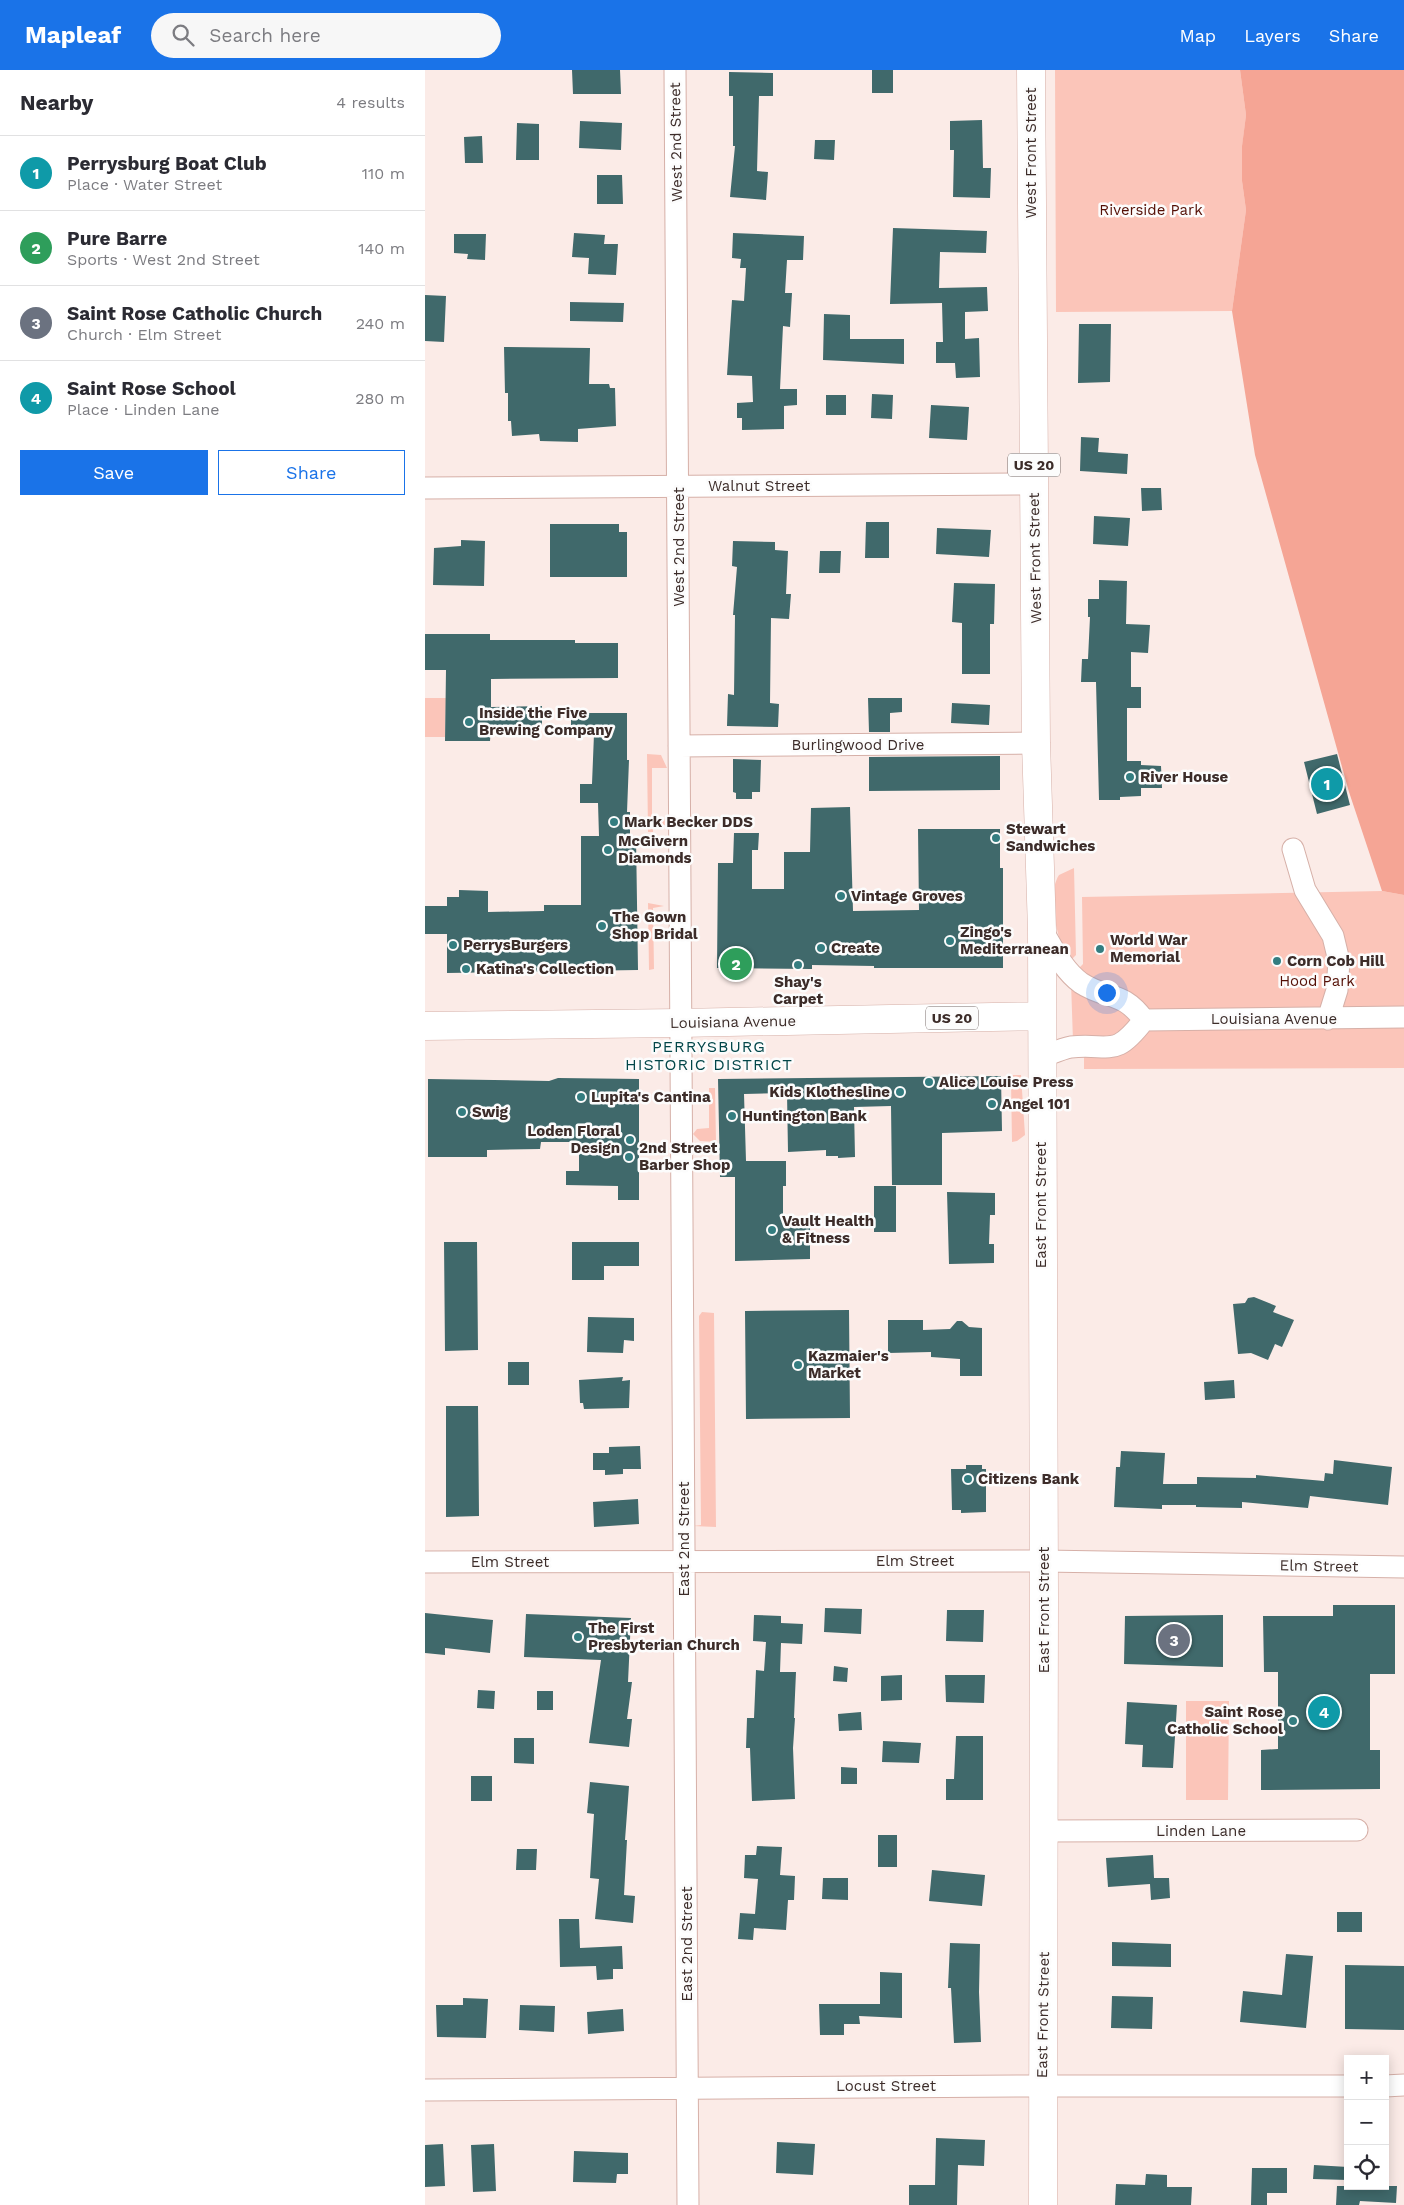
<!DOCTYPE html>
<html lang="en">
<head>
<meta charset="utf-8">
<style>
  :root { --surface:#fff; --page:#f7f7f7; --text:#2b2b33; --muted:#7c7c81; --line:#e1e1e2; --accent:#1a73e8 }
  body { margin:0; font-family:"Work Sans",sans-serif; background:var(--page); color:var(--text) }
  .controls { position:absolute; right:15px; bottom:15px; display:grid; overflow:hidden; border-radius:0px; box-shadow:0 2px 12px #0003 }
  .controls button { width:45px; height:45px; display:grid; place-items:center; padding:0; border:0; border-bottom:1px solid var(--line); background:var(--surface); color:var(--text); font:25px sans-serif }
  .you { position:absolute; left:681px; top:922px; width:18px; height:18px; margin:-12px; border:4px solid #fff; border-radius:50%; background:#1a73e8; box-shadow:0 0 0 8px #1a73e833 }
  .badge { display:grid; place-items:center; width:32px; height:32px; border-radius:50%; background:var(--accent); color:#fff; font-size:16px; font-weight:700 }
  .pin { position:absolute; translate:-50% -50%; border:2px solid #fff; box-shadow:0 1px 5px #0006 }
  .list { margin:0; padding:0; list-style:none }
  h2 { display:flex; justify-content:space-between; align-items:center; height:65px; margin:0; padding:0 20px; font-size:21px }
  h2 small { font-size:16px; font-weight:400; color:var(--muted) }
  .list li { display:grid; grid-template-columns:32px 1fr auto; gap:15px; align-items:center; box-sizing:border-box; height:75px; padding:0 20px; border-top:1px solid var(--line) }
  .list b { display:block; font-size:19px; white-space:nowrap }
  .list p { margin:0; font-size:16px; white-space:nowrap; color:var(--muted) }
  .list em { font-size:16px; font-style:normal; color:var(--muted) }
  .actions { display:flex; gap:10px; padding:15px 20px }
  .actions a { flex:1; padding:11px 0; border:1px solid var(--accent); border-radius:0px; text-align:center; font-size:18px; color:var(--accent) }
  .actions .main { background:var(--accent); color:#fff }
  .icon { flex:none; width:28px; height:28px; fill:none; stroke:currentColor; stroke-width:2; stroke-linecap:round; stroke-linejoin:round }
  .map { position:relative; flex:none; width:979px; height:2135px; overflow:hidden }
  header { display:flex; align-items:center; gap:30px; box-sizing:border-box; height:70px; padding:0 25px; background:var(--accent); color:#fff }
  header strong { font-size:24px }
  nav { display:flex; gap:28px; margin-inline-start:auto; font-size:18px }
  .search { width:350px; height:45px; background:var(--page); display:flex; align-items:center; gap:12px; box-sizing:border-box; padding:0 18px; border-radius:28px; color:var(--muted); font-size:19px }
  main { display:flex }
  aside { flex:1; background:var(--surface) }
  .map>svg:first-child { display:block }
</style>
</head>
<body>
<header>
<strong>Mapleaf</strong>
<div class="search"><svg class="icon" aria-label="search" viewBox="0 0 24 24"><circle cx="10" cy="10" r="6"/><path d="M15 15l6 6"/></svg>Search here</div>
<nav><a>Map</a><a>Layers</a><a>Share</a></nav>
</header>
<main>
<aside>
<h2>Nearby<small>4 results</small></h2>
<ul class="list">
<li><span class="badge" style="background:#0f9aa8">1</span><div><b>Perrysburg Boat Club</b><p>Place · Water Street</p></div><em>110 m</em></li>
<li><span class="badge" style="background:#2e9e5b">2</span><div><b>Pure Barre</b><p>Sports · West 2nd Street</p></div><em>140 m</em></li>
<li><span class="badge" style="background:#6b7280">3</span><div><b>Saint Rose Catholic Church</b><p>Church · Elm Street</p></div><em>240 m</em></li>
<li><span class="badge" style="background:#0f9aa8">4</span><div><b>Saint Rose School</b><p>Place · Linden Lane</p></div><em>280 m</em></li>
</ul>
<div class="actions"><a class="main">Save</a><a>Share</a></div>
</aside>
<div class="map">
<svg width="979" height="2135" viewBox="0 0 979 2135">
  <rect width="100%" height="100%" fill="#fbebe7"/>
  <path fill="#fbc5b9" d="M630 0H815L821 45 817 77V111L821 140 807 241 631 242Z
    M0 628H21L20 667H0Z
    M222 684 236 685 242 698H227V748H239L243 752 240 755 228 756V762H223Z
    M649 798 651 885 643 893C634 871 620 827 634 805Z
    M957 821 979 825V998L659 999V971H648L646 912 658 921V900L653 899 658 894 657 827Z
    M223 833 239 836 228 838 229 899 224 900Z
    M587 1005H596L600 1065 592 1071 587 1072 586 1011 589 1010Z
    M284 1018H290L291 1072 275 1071 268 1064 272 1059 284 1058Z
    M277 1242 289 1243 291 1457 268 1456 276 1455 274 1246Z
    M761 1631H804L803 1730H761Z"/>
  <path fill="#f5a595" d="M815 0H979V825L957 821 924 722 830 385 807 241 821 140 817 111V76L821 45Z"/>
  <path fill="#40696b" d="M147 0H195L196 24H148Z
    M447 0H468V23H447Z
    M304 2 348 3V26H334L332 101 343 102 341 130 305 127 310 76H308V26H304Z
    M557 50 558 98H566L565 128 528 127 529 80H525V51Z
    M155 51 197 53 196 80 154 78Z
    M92 53 114 54V90H91Z
    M57 66 58 93H40L39 67Z
    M390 70H410L409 90 389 89Z
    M172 105H197L198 134H172Z
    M468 158 562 161 561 183 515 182 514 218 562 217 563 241 540 242V269L554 268 555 307 531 308 530 293H511V272H518L517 233 465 234Z
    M149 163 180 165 179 174H193L191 205 163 204 164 188 147 187Z
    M308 163 379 166 378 190H362L360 223H367L365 257 358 256 355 319H372V335L359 336V359L317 360V348H312V333L328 332 327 306 302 305 307 230 319 231 321 198H315L316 189 307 188Z
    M29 164H61L60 190 42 189 43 184 29 183Z
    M0 225 21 226 19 272 0 271Z
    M145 232 199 233 198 252 145 251Z
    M399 244 425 245V269H479V294L398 290Z
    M654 254H686L685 312 653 313Z
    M79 277 165 278 164 314H184L185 318H190L191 356 153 359V372L115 371 114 364 87 366 86 351H83V323H80Z
    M447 324 468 325 467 349 446 348Z
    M401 325H421V345H401Z
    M506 335 544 337 542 370 504 368Z
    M656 367 674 368 673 382 703 384 702 404 655 401Z
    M716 418H736L737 440 717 441Z
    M669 446 705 448 703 476 668 474Z
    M441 452H464V488H440Z
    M125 454H194V462H202V507H125Z
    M512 458 566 460 564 487 511 484Z
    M36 470 60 471 59 516 8 515 9 478 36 476Z
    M308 471 350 472V480L363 481 361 524H366L364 549 346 548 345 633 354 634 353 657 302 656 303 624 309 625 310 545H308L312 497 307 496Z
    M395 481H416L415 503H394Z
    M674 510 702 511 701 554 725 555 723 583 706 582V617H716V638H702V691H716V695L736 696 737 718H716V726L695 727V730H674L671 612H656L657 589H663L665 547H663V529H674Z
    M529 513 570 514 569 554H565V604H537V553L527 552Z
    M0 564H65V570H150V573H193V608L66 609V637L117 636V656H66L65 671H20L21 600H0Z
    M443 628H477V642L465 643V662H444Z
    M527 633 565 635 564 655 526 653Z
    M146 643H202V690H204L202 742H205V766H211L213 900 22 903V864H0V836H22V827H34V820L63 821V842L119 841V835H156V766H174L173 733H155V714H167L169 664H146Z
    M912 684 925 735 892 744 879 692Z
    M575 686V720L444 721V687Z
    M308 689 336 690 335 722H327V729H311V723L308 722Z
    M425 737 428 841 494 840 493 759H575V798H578V898H449V896L387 895V899L292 898 293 793H308L309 763H334L333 780H327V819H359V782H385L386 738Z
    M576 1006 577 1061 517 1063V1115H467L466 1036 429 1037 430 1087 413 1088V1086H401V1080L363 1082 362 1023 319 1024 321 1091H361V1116H358V1153H361L360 1156 385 1155V1189L310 1191V1107H295L293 1009Z
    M133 1008 214 1009V1130H193V1116L141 1115V1101H154V1072H116L115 1079 62 1080V1087H3V1009L124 1011Z
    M449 1116H471V1162H449Z
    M522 1122 570 1123V1145H565L564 1174H569V1193L524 1194Z
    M19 1172H52L53 1280 20 1281Z
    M147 1172H214V1196H179V1210H147Z
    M829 1227 851 1236 848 1242 869 1250 857 1277 850 1274 843 1290 826 1283 813 1284 808 1234 820 1233 823 1228Z
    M424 1240 425 1348 321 1349 320 1241Z
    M163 1247 209 1248V1271L199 1270 198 1283 162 1282Z
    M463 1250H498V1260L525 1259 532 1251H537L544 1257 557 1258V1306H535V1289L506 1287V1282L463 1283Z
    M83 1292H104V1315H83Z
    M198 1307 197 1311 205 1310 204 1338 159 1339 158 1333H155L154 1310Z
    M809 1310 810 1328 780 1330 779 1312Z
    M21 1336H53L54 1446 21 1447Z
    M215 1376 216 1399H198V1404L180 1405V1400H168V1383H184V1377Z
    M696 1381 740 1383 738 1414H772V1407L831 1408V1405L899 1411 900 1403 908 1404 909 1390 967 1397 963 1435 885 1426 883 1438 817 1432V1438L771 1437V1435H737V1439L689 1437 691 1397H695Z
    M541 1395H557V1399H561V1442L536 1443V1440H527L526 1399H541Z
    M213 1429 214 1454 169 1457 168 1432Z
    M908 1535H970V1604H945V1680H955V1719L836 1720V1680L853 1679V1602H839L838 1546H908Z
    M400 1538 437 1539 436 1564 399 1562Z
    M522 1540H559L558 1572 521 1571Z
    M0 1543 68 1550 65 1583 20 1578V1585L0 1583Z
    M101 1544 206 1548 203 1612H207L202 1649H207L204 1677 164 1673 176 1590 99 1587Z
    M329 1545 356 1546V1553L378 1554 377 1574 356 1573 355 1602H371L369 1648H370L368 1678 370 1729 327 1731 325 1678H321L322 1648H329L331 1600 339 1601 341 1572 328 1571Z
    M798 1545V1597L699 1594 700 1546Z
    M409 1596 423 1598 422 1612 408 1611Z
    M477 1605V1630L456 1631V1606Z
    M520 1605H560L559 1633 521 1632Z
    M53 1620 70 1621 69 1639 52 1638Z
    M112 1621H128V1640H112Z
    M702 1632 752 1635 748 1698 717 1697 718 1675 700 1674Z
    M436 1642 437 1660 414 1661 413 1644Z
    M531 1666H558V1730H521V1709H529Z
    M89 1668H109V1694L89 1693Z
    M458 1671 496 1673 494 1693 457 1692Z
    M416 1697 432 1698V1714H416Z
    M46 1706H67V1731H46Z
    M165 1712 204 1716 200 1770H202L199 1825 210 1826 208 1853 170 1849 174 1809 165 1808 169 1744 162 1743Z
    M453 1765H472V1797H453Z
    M332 1776 357 1777 355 1805 370 1806 369 1830H363L361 1860 329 1858 328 1870 313 1869 315 1843 330 1844 333 1809 319 1808 320 1785H331Z
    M92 1779H112L111 1800H91Z
    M728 1785 729 1808H744L745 1828 726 1830 725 1814 683 1817 681 1788Z
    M507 1800 560 1805 557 1836 504 1831Z
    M398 1808H423V1830L397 1829Z
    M912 1842H937V1862H912Z
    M134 1849H154L155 1878 197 1876 198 1899H188V1909L172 1910 171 1896 135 1897Z
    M687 1872 746 1874V1897L687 1896Z
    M525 1873 555 1874 554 1922 556 1972 529 1973 526 1918H523Z
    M861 1884 888 1886 881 1958 815 1952 818 1921 857 1925Z
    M920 1895 979 1896V1960L920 1959Z
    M455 1902 477 1903V1948L434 1946 435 1954H419V1965H395L394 1934H455Z
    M687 1926 728 1927 727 1959 686 1958Z
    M38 1928 63 1929 61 1968 12 1967 11 1935H38Z
    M95 1935 130 1936 129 1962 94 1960Z
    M198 1939 199 1961 163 1964 162 1942Z
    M511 2068 560 2070 559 2096 533 2095 532 2135H484V2115H510Z
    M352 2072 390 2074 388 2105 351 2103Z
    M18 2074 20 2116 0 2117V2075Z
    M69 2074 71 2121 48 2122 46 2075Z
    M149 2081 203 2083V2104H192L191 2113 148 2112Z
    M889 2095 923 2097V2110L888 2109Z
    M827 2098H862V2123H842V2135H826Z
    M721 2104 742 2105V2117H767L766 2135H690L691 2114 720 2115Z
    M912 2116H972L971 2133 935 2131 934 2135H911Z"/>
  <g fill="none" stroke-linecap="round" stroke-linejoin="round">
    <g stroke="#d6b0a8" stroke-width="23">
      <path id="minor" d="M250 0 263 2135
        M0 418 609 414
        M254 676 611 673
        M868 779 880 820 908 866 914 891 912 920 903 949
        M617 860C628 878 638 900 656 913 682 930 697 920 719 950
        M719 950 979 947
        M616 987C625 984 636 979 646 977 686 973 689 989 719 950
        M0 1492 619 1491 979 1497
        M619 1761 932 1760
        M960 2016 979 2015
        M0 2020 592 2016H923"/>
    </g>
    <g stroke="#d6b0a8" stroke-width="29">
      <path id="major" d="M606 0 611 673 617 860 619 1526 618 2135
        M0 956 255 953 616 946"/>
    </g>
    <use href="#minor" stroke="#fff" stroke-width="21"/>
    <use href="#major" stroke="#fff" stroke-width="28"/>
  </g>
  <g fill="#347d80" stroke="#fcfcfc" stroke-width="2">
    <circle cx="44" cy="652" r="5"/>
    <circle cx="705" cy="707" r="5"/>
    <circle cx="189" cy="752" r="5"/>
    <circle cx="571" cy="768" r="5"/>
    <circle cx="183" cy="780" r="5"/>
    <circle cx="416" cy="826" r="5"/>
    <circle cx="177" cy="856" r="5"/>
    <circle cx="525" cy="871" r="5"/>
    <circle cx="28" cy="875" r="5"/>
    <circle cx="396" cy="878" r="5"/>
    <circle cx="675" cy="879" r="5"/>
    <circle cx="852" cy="891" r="5"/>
    <circle cx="373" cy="895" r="5"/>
    <circle cx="41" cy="899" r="5"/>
    <circle cx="504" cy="1012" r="5"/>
    <circle cx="475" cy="1022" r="5"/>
    <circle cx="156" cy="1027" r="5"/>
    <circle cx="567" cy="1034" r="5"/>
    <circle cx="37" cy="1042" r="5"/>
    <circle cx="307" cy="1046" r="5"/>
    <circle cx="205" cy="1070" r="5"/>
    <circle cx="204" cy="1087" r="5"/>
    <circle cx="347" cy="1160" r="5"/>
    <circle cx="373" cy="1295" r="5"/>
    <circle cx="543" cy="1409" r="5"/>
    <circle cx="153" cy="1567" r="5"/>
    <circle cx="868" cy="1651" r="5"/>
  </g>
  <g text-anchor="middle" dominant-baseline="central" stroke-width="5" stroke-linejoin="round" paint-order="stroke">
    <g fill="#fcfcfc" stroke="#766a68" stroke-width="1">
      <rect x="583" y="383.5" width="52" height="23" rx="4"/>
      <rect x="501" y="936.5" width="52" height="23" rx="4"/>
    </g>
    <g font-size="14" font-weight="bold" fill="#3c2c29">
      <text x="609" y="395">US 20</text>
      <text x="527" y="948">US 20</text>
    </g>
    <g font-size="15" fill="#3c2c29" stroke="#fcfcfc">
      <text transform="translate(251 72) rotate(-91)">West 2nd Street</text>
      <text transform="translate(606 83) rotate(-90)">West Front Street</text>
      <text x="334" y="416">Walnut Street</text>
      <text transform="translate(254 477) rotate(-90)">West 2nd Street</text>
      <text transform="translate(610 488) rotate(-91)">West Front Street</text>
      <text x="433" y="675">Burlingwood Drive</text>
      <text x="849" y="949">Louisiana Avenue</text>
      <text transform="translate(308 952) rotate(-1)">Louisiana Avenue</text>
      <text transform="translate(616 1135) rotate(-90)">East Front Street</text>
      <text transform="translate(259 1469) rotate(-90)">East 2nd Street</text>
      <text x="490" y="1491">Elm Street</text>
      <text x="85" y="1492">Elm Street</text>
      <text transform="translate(894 1496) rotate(1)">Elm Street</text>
      <text transform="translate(619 1540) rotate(-90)">East Front Street</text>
      <text x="776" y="1761">Linden Lane</text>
      <text transform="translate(262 1874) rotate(-90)">East 2nd Street</text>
      <text transform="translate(618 1945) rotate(-89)">East Front Street</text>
      <text x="461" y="2016">Locust Street</text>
    </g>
    <g font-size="15" fill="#540f05" stroke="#fcfcfc">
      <text x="726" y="140">Riverside Park</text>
      <text x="892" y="911">Hood Park</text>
    </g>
    <g font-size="15" font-weight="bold" fill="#3c2c29" stroke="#fcfcfc" text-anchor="start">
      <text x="54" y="643">Inside the Five<tspan x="54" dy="17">Brewing Company</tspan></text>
      <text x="715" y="707">River House</text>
      <text x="199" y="752">Mark Becker DDS</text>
      <text x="581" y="759">Stewart<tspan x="581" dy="17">Sandwiches</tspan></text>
      <text x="193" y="771">McGivern<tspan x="193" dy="17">Diamonds</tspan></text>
      <text x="426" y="826">Vintage Groves</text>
      <text x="187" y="847">The Gown<tspan x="187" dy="17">Shop Bridal</tspan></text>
      <text x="535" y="862">Zingo's<tspan x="535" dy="17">Mediterranean</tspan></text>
      <text x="685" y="870">World War<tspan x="685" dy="17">Memorial</tspan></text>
      <text x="38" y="875">PerrysBurgers</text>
      <text x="406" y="878">Create</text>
      <text x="862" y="891">Corn Cob Hill</text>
      <text x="51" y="899">Katina's Collection</text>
      <text x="373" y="912" text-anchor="middle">Shay's<tspan x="373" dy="17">Carpet</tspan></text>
      <text x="514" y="1012">Alice Louise Press</text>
      <text x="465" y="1022" text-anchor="end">Kids Klothesline</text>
      <text x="166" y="1027">Lupita's Cantina</text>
      <text x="577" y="1034">Angel 101</text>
      <text x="47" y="1042">Swig</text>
      <text x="317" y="1046">Huntington Bank</text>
      <text x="195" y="1061" text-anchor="end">Loden Floral<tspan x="195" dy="17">Design</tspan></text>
      <text x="214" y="1078">2nd Street<tspan x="214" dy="17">Barber Shop</tspan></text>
      <text x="357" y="1151">Vault Health<tspan x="357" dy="17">&amp; Fitness</tspan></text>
      <text x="383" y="1286">Kazmaier's<tspan x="383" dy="17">Market</tspan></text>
      <text x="553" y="1409">Citizens Bank</text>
      <text x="163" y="1558">The First<tspan x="163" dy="17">Presbyterian Church</tspan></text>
      <text x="858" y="1642" text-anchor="end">Saint Rose<tspan x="858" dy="17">Catholic School</tspan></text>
    </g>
    <g font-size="16" letter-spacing="1" fill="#024649" stroke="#fcfcfc">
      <text x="284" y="976">PERRYSBURG<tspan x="284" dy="18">HISTORIC DISTRICT</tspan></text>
    </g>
  </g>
</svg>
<div class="controls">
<button>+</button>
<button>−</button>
<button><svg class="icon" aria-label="locate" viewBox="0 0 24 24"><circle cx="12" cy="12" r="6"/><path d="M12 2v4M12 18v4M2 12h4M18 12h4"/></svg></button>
</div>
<div class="you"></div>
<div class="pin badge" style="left:902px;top:714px;background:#0f9aa8">1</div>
<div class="pin badge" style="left:311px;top:894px;background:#2e9e5b">2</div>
<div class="pin badge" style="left:749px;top:1570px;background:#6b7280">3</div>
<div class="pin badge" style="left:899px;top:1642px;background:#0f9aa8">4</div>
</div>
</main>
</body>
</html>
